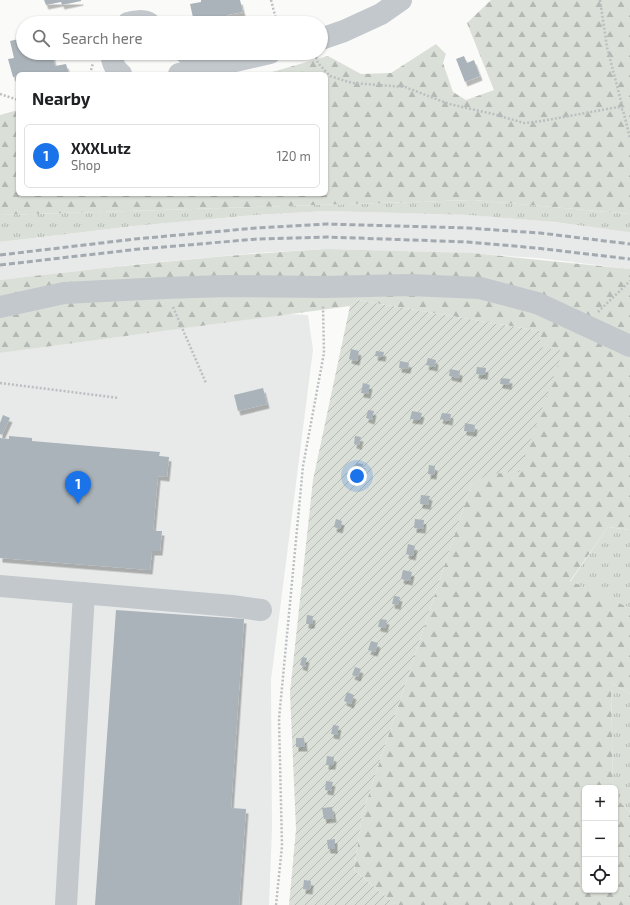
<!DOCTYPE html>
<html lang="en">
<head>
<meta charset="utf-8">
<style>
  :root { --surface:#fff; --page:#f2f2f2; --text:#202124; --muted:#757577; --line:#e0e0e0; --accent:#1a73e8 }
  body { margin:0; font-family:"Exo 2",sans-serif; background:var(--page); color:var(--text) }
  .controls { position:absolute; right:12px; bottom:12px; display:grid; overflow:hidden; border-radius:6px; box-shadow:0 1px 3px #0004 }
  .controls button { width:36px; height:36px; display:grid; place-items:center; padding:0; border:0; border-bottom:1px solid var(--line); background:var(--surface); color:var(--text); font:20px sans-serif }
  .you { position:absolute; left:357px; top:476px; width:14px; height:14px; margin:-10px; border:3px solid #fff; border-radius:50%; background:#1a73e8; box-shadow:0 0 0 6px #1a73e833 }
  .badge { display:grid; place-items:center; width:26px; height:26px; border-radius:50%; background:var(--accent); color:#fff; font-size:13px; font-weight:700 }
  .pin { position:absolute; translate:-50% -33px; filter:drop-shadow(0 1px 2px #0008) }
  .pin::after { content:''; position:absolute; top:21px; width:14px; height:12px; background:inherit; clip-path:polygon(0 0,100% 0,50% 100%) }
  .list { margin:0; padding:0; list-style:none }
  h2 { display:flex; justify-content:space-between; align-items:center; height:52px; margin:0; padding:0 16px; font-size:17px }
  h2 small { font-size:13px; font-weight:400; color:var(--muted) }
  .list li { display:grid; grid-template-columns:26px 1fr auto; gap:12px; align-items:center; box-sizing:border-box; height:64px; margin:0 8px 8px; padding:0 8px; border:1px solid var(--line); border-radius:6px }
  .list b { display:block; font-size:15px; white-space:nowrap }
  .list p { margin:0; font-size:13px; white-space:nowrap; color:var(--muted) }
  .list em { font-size:13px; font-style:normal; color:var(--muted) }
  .icon { flex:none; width:22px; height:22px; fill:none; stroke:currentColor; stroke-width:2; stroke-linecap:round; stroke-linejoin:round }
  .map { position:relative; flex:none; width:630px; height:905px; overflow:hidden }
  .search { position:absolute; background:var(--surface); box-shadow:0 1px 3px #0004; left:16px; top:16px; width:312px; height:44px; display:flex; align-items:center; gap:10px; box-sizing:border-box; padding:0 14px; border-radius:22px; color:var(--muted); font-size:15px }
  .panel { position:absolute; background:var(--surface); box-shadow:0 1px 3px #0004; left:16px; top:72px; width:312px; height:124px; border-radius:6px }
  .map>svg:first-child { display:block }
</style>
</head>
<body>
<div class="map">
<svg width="630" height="905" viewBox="0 0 630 905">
  <defs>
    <pattern id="grass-tufts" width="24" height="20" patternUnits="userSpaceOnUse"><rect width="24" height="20" fill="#dadfd7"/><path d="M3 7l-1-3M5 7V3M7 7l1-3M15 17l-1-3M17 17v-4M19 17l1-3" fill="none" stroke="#b4b9b4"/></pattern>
    <pattern id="forest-firs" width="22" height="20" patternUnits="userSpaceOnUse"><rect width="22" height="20" fill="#dadfd7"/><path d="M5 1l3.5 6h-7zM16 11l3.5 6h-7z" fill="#b4b9b4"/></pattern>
    <pattern id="garden-furrows" width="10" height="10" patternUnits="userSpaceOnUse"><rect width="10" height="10" fill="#dadfd7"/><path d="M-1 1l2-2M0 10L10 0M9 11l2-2" fill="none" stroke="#b4b9b4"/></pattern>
    <filter id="shadow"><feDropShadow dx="2.5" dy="4.5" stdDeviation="0" flood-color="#0004"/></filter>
  </defs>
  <rect width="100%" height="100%" fill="#fafaf8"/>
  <path fill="#e8e9e9" d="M327 211 469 215 542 221 630 231V269L538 258 467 253 328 249 257 253 138 264 0 280V242L134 226 255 215Z
    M288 314 308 315 313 350 271 680 272 829 269 905H0V353Z"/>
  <path fill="url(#grass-tufts)" d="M473 200 630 214V232L554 222 469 215 327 211 255 215 134 226 0 242V215Z
    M608 527 630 530V608L570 582Z
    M611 683 630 694V812L615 797V788H613Z"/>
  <path fill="url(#forest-firs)" d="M491 0H630V214L473 200 0 215V115L18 110V194H326V74H265L328 56 361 74 391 73 436 44 446 54 443 63 453 92 466 100 494 90 467 23Z
    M328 249 472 253 630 269V530L608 527 570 581 630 608V694L611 683 613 788H585V890H615V797L630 812V905H396L354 870 362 815 471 485 488 473 519 472 540 347V331L357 300 350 306 0 353V280C109 267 218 255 328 249Z"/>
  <path fill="url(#garden-furrows)" d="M357 300 540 331V347L563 351 519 472 488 474 471 485 362 815 354 870 396 905H289L296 829 290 692 313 480 350 306Z"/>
  <path fill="#aab3b9" filter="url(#shadow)" d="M44 0H81V1L62 5 61 2 46 5Z
    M201 0H240L243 12 227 15 228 18 210 22V19L194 22 190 4 201 2Z
    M23 38V53H52L55 66 66 64 69 74H18V76L13 77 8 59 14 58 10 41Z
    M464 56 467 63 474 60 480 76 465 82 456 59Z
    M351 349 359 351 357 361 349 359Z
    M376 351 384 352 383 357 375 356Z
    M428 358 436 360 435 367 426 365Z
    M400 361 409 363 408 369 399 368Z
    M477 367 486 368 485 375 476 374Z
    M450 369 460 371 459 378 449 376Z
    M501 378 510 379 509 385 500 384Z
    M363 383 370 385 368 394 361 393Z
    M263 388 267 404 238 411 234 395Z
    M368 410 374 411 372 420 366 418Z
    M412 411 422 413 420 420 410 419Z
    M442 413 451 414 450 421 440 419Z
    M3 415 10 418 2 435 0 434V423Z
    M465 423 475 425 474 432 464 431Z
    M9 436 32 438V441L160 452 159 456 169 457 167 477 158 476 153 531H162L160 551H152L150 570 0 558V438L9 439Z
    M355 436 361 437 359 445 354 444Z
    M356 463 363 464 361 473 355 472Z
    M429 465 435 466 434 475 428 474Z
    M421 495 430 496 428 505 420 504Z
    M336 519 342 521 340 529 334 527Z
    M415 519 424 520 423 529 414 528Z
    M408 544 415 546 413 556 406 554Z
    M403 570 412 572 410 581 401 579Z
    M394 596 400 597 398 605 392 604Z
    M116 610 244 619 231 808 246 809 239 905H95Z
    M307 615 313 616 312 624H306Z
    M380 619 387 620 385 628 378 627Z
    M371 641 378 643 375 652 368 650Z
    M302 657 307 658 305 667 300 665Z
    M355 667 361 669 358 677 352 675Z
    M347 692 354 695 351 704 344 701Z
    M333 725 339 726 337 735 331 734Z
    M296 738H304L305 747H296Z
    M327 756 334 757 333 765H326Z
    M326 781 333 782 331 791 325 790Z
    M332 807 334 818 324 819 322 808Z
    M335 839V849H328L327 840Z
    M304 880 311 881 310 890 303 889Z"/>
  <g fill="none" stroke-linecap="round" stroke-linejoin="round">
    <path stroke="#bbbfc2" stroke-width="2.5" stroke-dasharray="2 2" stroke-linecap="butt" d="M271 0 277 23
      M600 0 607 47 623 109
      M316 57 318 63 330 76 352 83 405 87 449 104 493 114 524 123 542 121 618 107 623 110 630 138
      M90 74 93 63
      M0 94 18 100
      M173 307 206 383
      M598 312 630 281
      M0 383 119 398
      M276 905 282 846 279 719 303 466 324 353 323 306"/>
    <path stroke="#c3c8cc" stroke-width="22" d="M128 23C134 21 143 20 149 23
      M321 39 344 31 381 14 401 0
      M111 53C112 61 114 69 121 74
      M186 53 204 69
      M179 74 270 53
      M0 307 64 293 165 288 225 286 323 287 410 285 480 288 537 303 630 346
      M0 586 232 606 261 610
      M66 905 84 593"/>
    <path stroke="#a2aab0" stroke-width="3" stroke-dasharray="6 3" stroke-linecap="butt" d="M0 255 135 239 256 228 327 224 468 228 540 233 630 244
      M0 265 139 249 258 239 327 237 468 242 536 248 630 259"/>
  </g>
</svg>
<div class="controls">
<button>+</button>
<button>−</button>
<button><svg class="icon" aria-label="locate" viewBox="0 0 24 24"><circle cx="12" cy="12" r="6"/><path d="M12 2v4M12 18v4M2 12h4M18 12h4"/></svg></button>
</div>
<div class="you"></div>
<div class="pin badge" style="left:78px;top:504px">1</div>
<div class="search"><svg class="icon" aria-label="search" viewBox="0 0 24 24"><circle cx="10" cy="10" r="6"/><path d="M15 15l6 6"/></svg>Search here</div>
<section class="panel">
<h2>Nearby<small></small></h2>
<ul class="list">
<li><span class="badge">1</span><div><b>XXXLutz</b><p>Shop</p></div><em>120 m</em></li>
</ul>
</section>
</div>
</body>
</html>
